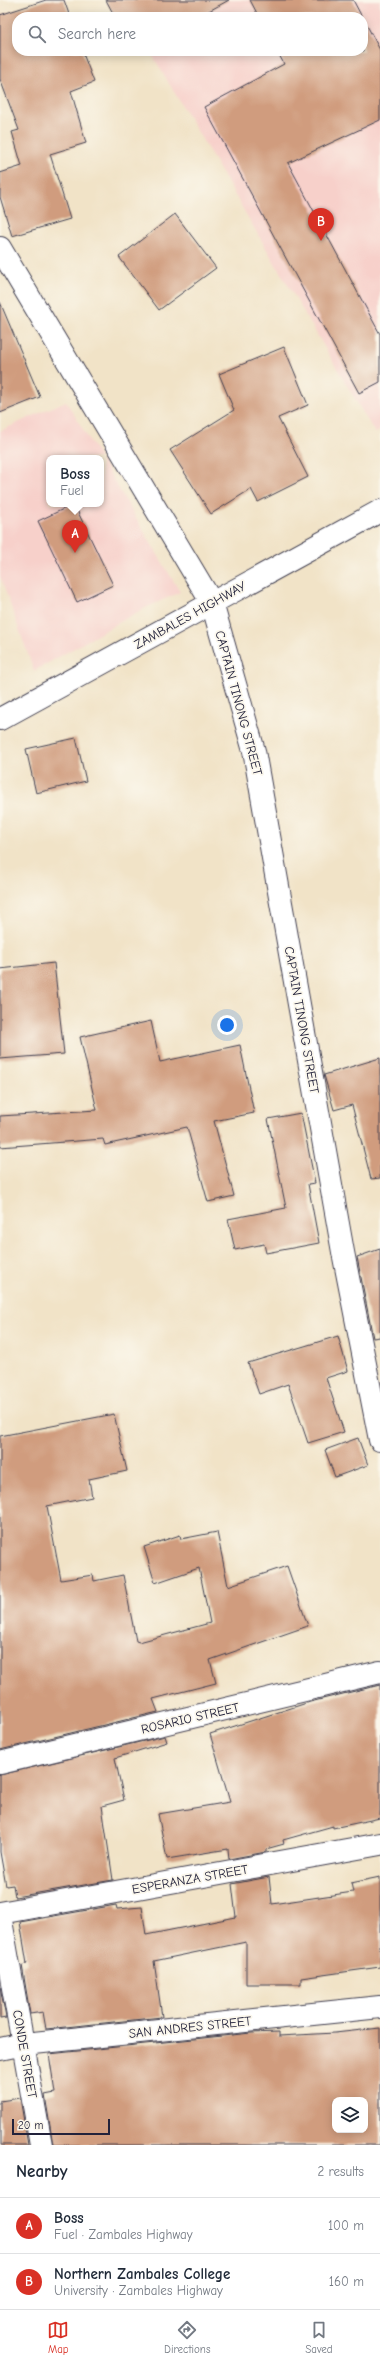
<!DOCTYPE html>
<html lang="en">
<head>
<meta charset="utf-8">
<style>
  :root { --surface:#fff; --page:#f2f2f3; --text:#1f2937; --muted:#747a83; --line:#e0e1e3; --accent:#d93025 }
  body { margin:0; font-family:"Comic Neue",sans-serif; background:var(--page); color:var(--text) }
  .controls { position:absolute; right:12px; bottom:12px; display:grid; overflow:hidden; border-radius:8px; box-shadow:0 2px 10px #0003 }
  .controls button { width:36px; height:36px; display:grid; place-items:center; padding:0; border:0; border-bottom:1px solid var(--line); background:var(--surface); color:var(--text); font:20px sans-serif }
  .scale { position:absolute; left:12px; bottom:10px; width:98px; box-sizing:border-box; padding-left:4px; border:2px solid #22223b; border-top:0; font-size:11px; line-height:14px; white-space:nowrap; color:#22223b; -webkit-text-stroke:3px #fbf7ec; paint-order:stroke }
  .you { position:absolute; left:227px; top:1025px; width:14px; height:14px; margin:-10px; border:3px solid #fff; border-radius:50%; background:#1a73e8; box-shadow:0 0 0 6px #1a73e833 }
  .badge { display:grid; place-items:center; width:26px; height:26px; border-radius:50%; background:var(--accent); color:#fff; font-size:13px; font-weight:700 }
  .pin { position:absolute; translate:-50% -33px; filter:drop-shadow(0 1px 2px #0008) }
  .pin::after { content:''; position:absolute; top:21px; width:14px; height:12px; background:inherit; clip-path:polygon(0 0,100% 0,50% 100%) }
  .popup { position:absolute; left:46px; top:455px; width:58px; height:52px; box-sizing:border-box; display:grid; place-content:center; border-radius:8px; background:var(--surface); filter:drop-shadow(0 1px 3px #0005); font-size:13px; white-space:nowrap; color:var(--muted) }
  .popup b { font-size:15px; color:var(--text) }
  .popup::after { content:''; position:absolute; left:50%; top:100%; margin-left:-8px; border:8px solid transparent; border-top-color:var(--surface) }
  .list { margin:0; padding:0; list-style:none }
  h2 { display:flex; justify-content:space-between; align-items:center; height:52px; margin:0; padding:0 16px; font-size:17px }
  h2 small { font-size:13px; font-weight:400; color:var(--muted) }
  .list li { display:grid; grid-template-columns:26px 1fr auto; gap:12px; align-items:center; box-sizing:border-box; height:56px; padding:0 16px; border-top:1px solid var(--line) }
  .list b { display:block; font-size:15px; white-space:nowrap }
  .list p { margin:0; font-size:13px; white-space:nowrap; color:var(--muted) }
  .list em { font-size:13px; font-style:normal; color:var(--muted) }
  .icon { flex:none; width:22px; height:22px; fill:none; stroke:currentColor; stroke-width:2; stroke-linecap:round; stroke-linejoin:round }
  .map { position:relative; flex:none; width:380px; height:2145px; overflow:hidden }
  .search { position:absolute; background:var(--surface); box-shadow:0 2px 10px #0003; left:12px; right:12px; top:12px; height:44px; display:flex; align-items:center; gap:10px; box-sizing:border-box; padding:0 14px; border-radius:16px; color:var(--muted); font-size:15px }
  .sheet { height:164px; background:var(--surface) }
  nav { display:flex; justify-content:space-around; align-items:center; box-sizing:border-box; height:56px; border-top:1px solid var(--line); background:var(--surface); font-size:11px; color:var(--muted) }
  nav a { display:grid; justify-items:center; gap:2px }
  nav .on { color:var(--accent) }
  .map>svg:first-child { display:block }
</style>
</head>
<body>
<div class="map">
<svg width="380" height="2145" viewBox="0 0 380 2145">
  <rect width="100%" height="100%" fill="#fbf7ec"/>
  <filter id="ink" filterUnits="userSpaceOnUse"><feTurbulence type="fractalNoise" baseFrequency=".025" numOctaves="2"/><feDisplacementMap in="SourceGraphic" scale="8" xChannelSelector="R" yChannelSelector="G"/><feConvolveMatrix kernelMatrix="1 2 1 2 8 2 1 2 1" color-interpolation-filters="sRGB"/></filter>
  <filter id="wash" filterUnits="userSpaceOnUse"><feTurbulence type="fractalNoise" baseFrequency=".012" numOctaves="4" result="noise"/><feDisplacementMap in="SourceGraphic" scale="16" xChannelSelector="R" yChannelSelector="G"/><feGaussianBlur stdDeviation="0.9" result="paint"/><feColorMatrix in="noise" values="0 0 0 0 0 0 0 0 0 0 0 0 0 0 0 0 0 1.4 0 .05"/><feComposite in="paint" operator="in"/></filter>
  <g filter="url(#wash)">
    <rect width="100%" height="100%" fill="#f1e3c7"/>
    <path fill="#f7d0ca" d="M119 0H380V431L375 433 150 51H363V17H130Z
      M66 401 100 458H49V504H101V459L180 592 141 610 34 671 0 576V431Z"/>
    <g id="blocks">
      <path fill="#d09c7e" fill-rule="evenodd" d="M46 0H64L70 17H17V51H82L94 82 71 91 86 143 50 154 70 219 12 236 0 197V173L22 166 12 132 19 130 0 79V15Z
        M106 0H229L198 17H115Z
        M250 0H353L362 17H259Z
        M363 18 380 50V120L288 163 380 334V382L359 393 204 107 284 64 277 51H363Z
        M175 214 216 268 159 310 119 257Z
        M0 302 40 397 0 413Z
        M284 347 308 405 278 418 308 477 258 502 251 489 211 514 170 450 234 410 219 374Z
        M74 504 113 585 77 602 38 521Z
        M76 738 86 781 36 793 26 749Z
        M54 963 64 1054 0 1059V969Z
        M151 1021 160 1062 240 1045 254 1113 214 1121 234 1196 208 1202 187 1127 105 1145 103 1139 0 1147V1116L97 1110 80 1037Z
        M380 1058V1178L371 1179 352 1105 334 1110 324 1075Z
        M301 1113 315 1183 308 1184 319 1243 266 1253 264 1244 235 1250 228 1219 286 1208 268 1119Z
        M380 1249V1337L373 1338 357 1257Z
        M338 1336 348 1371 326 1378 344 1432 308 1443 288 1384 259 1394 248 1363Z
        M114 1414 127 1471 89 1479 92 1497 47 1506 61 1580 93 1575 94 1581 123 1575 136 1641 139 1642 210 1623 199 1568 155 1583 144 1547 180 1535 181 1539 217 1532 228 1586 287 1566 308 1626 210 1660 216 1683 153 1699 158 1712 0 1750V1436Z
        M358 1438 368 1465 335 1477 325 1450Z
        M380 1685V1818L333 1828V1826L283 1840 284 1844 266 1849V1852L229 1859 228 1849 167 1859 158 1814 230 1802 210 1734 310 1702Z
        M165 1736 167 1742 115 1758 124 1800 102 1806 113 1880 15 1897 13 1885 6 1886 0 1852V1775Z
        M269 1877 272 1904 353 1892 351 1883 380 1877V1967L301 1978V1984H246V1942L154 1961 162 2017 46 2029 43 2012 30 2014 22 1965 27 1964 20 1922 116 1905 117 1909 142 1907 146 1935 236 1917 232 1884Z
        M0 1986 6 2018 0 2019Z
        M380 2028V2145H53L45 2095 55 2093 49 2054 251 2033 279 2032V2036L335 2033ZM335 2100H365V2130H335Z
        M20 2098 28 2145H0V2101Z"/>
    </g>
  </g>
  <g filter="url(#ink)">
    <use href="#blocks" fill-opacity="0" stroke="#413f50" stroke-width="1"/>
    <g fill="none" stroke-linecap="round" stroke-linejoin="round">
      <g stroke="#413f50" stroke-width="24">
        <path id="minor" d="M0 248 212 603 254 751 343 1252 380 1440
          M0 1763 380 1672
          M0 1913 380 1844
          M0 1915 41 2145
          M0 2049 24 2044 380 2007"/>
      </g>
      <g stroke="#413f50" stroke-width="24">
        <path id="major" d="M0 719 380 511"/>
      </g>
      <use href="#minor" stroke="#fff" stroke-width="22"/>
      <use href="#major" stroke="#fff" stroke-width="22"/>
    </g>
  </g>
  <g text-anchor="middle" dominant-baseline="central" stroke-width="3.5" stroke-linejoin="round" paint-order="stroke">
    <g font-size="13" fill="#22223b" stroke="#fbf7ec">
      <text transform="translate(190 615) rotate(-29)">ZAMBALES HIGHWAY</text>
      <text transform="translate(239 703) rotate(75)">CAPTAIN TINONG STREET</text>
      <text transform="translate(302 1020) rotate(80)">CAPTAIN TINONG STREET</text>
      <text transform="translate(190 1718) rotate(-13)">ROSARIO STREET</text>
      <text transform="translate(190 1879) rotate(-10)">ESPERANZA STREET</text>
      <text transform="translate(190 2027) rotate(-6)">SAN ANDRES STREET</text>
      <text transform="translate(25 2054) rotate(80)">CONDE STREET</text>
    </g>
  </g>
</svg>
<div class="controls">
<button><svg class="icon" aria-label="layers" viewBox="0 0 24 24"><path d="M12 4l9 5-9 5-9-5zM3 14l9 5 9-5"/></svg></button>
</div>
<div class="scale">20 m</div>
<div class="you"></div>
<div class="pin badge" style="left:75px;top:553px">A</div>
<div class="popup"><b>Boss</b>Fuel</div>
<div class="pin badge" style="left:321px;top:241px">B</div>
<div class="search"><svg class="icon" aria-label="search" viewBox="0 0 24 24"><circle cx="10" cy="10" r="6"/><path d="M15 15l6 6"/></svg>Search here</div>
</div>
<section class="sheet">
<h2>Nearby<small>2 results</small></h2>
<ul class="list">
<li><span class="badge">A</span><div><b>Boss</b><p>Fuel · Zambales Highway</p></div><em>100 m</em></li>
<li><span class="badge">B</span><div><b>Northern Zambales College</b><p>University · Zambales Highway</p></div><em>160 m</em></li>
</ul>
</section>
<nav>
<a class="on"><svg class="icon" aria-label="map" viewBox="0 0 24 24"><path d="M3 6l6-2 6 2 6-2v14l-6 2-6-2-6 2zM9 4v14M15 6v14"/></svg>Map</a>
<a><svg class="icon" aria-label="directions" viewBox="0 0 24 24"><path d="M12 3l9 9-9 9-9-9zM9 14v-3h6M13 9l2 2-2 2"/></svg>Directions</a>
<a><svg class="icon" aria-label="saved" viewBox="0 0 24 24"><path d="M7 4h10v16l-5-4-5 4z"/></svg>Saved</a>
</nav>
</body>
</html>
